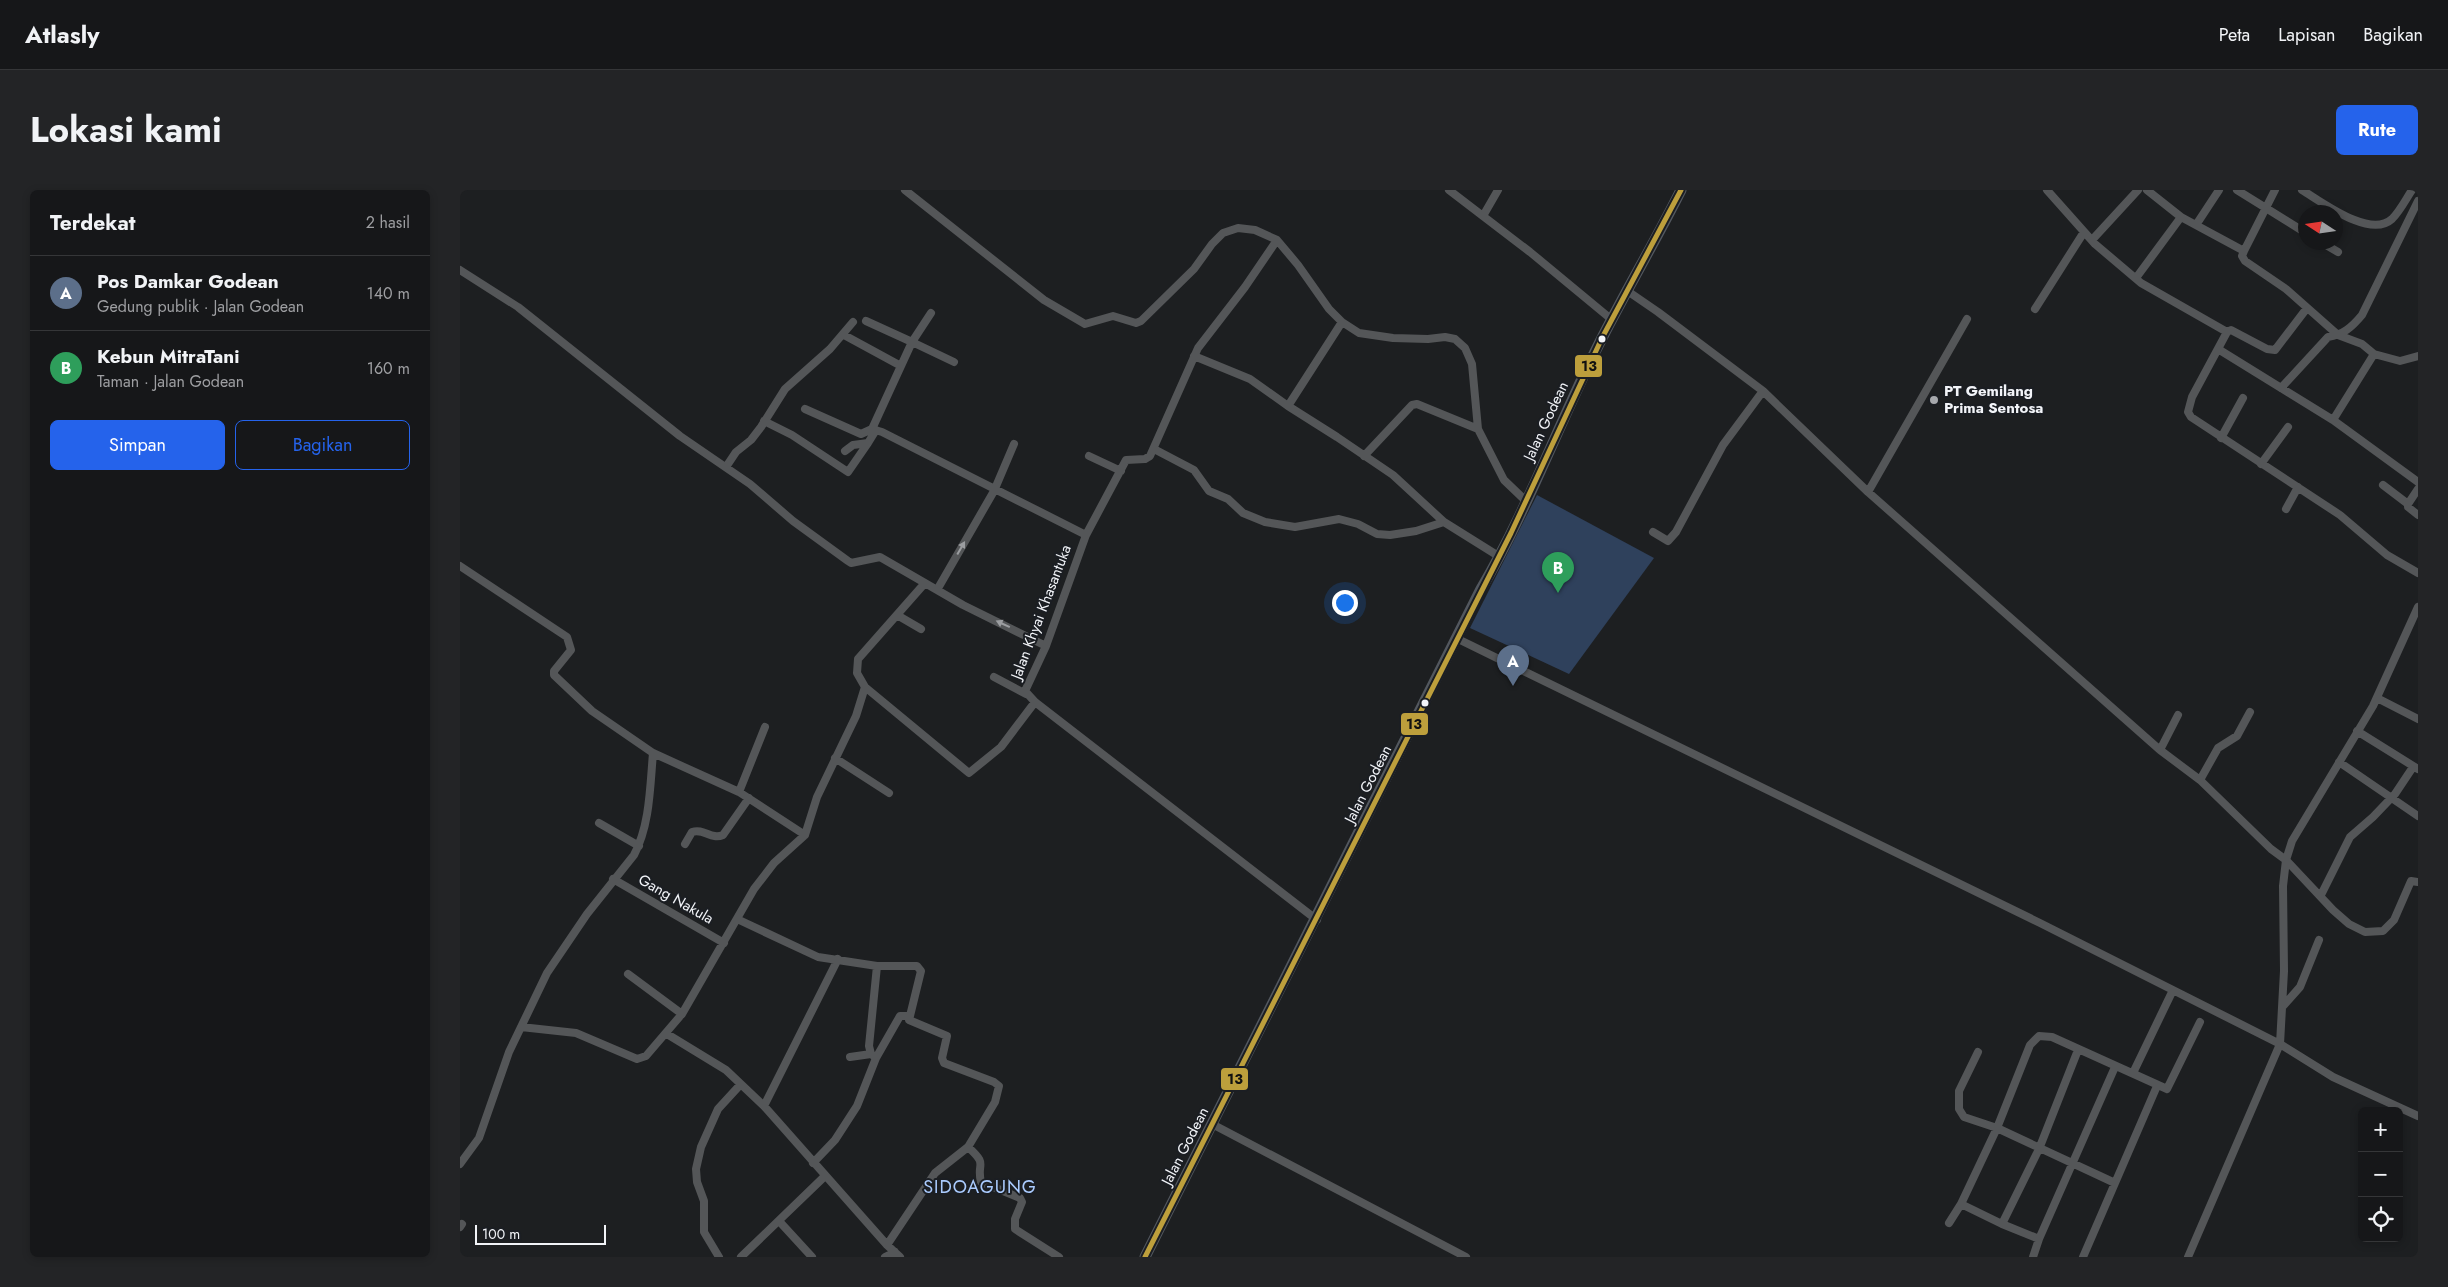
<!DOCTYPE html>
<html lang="id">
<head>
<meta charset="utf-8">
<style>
  :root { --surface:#161719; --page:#232426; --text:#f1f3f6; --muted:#9e9fa2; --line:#353638; --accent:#2563eb }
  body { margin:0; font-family:Jost,sans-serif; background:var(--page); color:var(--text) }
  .controls { position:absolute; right:15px; bottom:15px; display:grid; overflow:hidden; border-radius:8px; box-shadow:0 2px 8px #0003 }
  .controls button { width:45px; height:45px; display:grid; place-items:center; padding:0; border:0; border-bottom:1px solid var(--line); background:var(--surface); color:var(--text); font:25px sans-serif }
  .compass { position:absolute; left:1838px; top:15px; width:45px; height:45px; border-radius:50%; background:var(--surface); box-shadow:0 2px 8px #0003; rotate:282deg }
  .scale { position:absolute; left:15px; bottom:12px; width:131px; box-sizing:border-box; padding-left:5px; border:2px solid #f2f4f8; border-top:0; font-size:14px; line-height:18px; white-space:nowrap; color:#f2f4f8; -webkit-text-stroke:4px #1b1e23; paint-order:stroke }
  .you { position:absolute; left:884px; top:412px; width:18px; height:18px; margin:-12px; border:4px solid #fff; border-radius:50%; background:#1a73e8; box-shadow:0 0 0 8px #1a73e833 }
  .badge { display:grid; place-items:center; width:32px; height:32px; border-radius:50%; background:var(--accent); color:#fff; font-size:16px; font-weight:700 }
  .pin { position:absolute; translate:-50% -41px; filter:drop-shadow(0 1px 2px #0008) }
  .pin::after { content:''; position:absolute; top:26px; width:18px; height:15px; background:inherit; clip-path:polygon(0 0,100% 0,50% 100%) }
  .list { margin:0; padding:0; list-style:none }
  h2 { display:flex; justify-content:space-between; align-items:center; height:65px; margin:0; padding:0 20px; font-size:21px }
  h2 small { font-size:16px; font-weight:400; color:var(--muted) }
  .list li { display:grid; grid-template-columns:32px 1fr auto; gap:15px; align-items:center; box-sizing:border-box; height:75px; padding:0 20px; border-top:1px solid var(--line) }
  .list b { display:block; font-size:19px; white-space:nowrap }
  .list p { margin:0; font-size:16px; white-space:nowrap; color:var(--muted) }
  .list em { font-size:16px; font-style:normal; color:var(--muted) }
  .actions { display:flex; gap:10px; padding:15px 20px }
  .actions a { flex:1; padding:11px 0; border:1px solid var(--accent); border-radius:8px; text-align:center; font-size:18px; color:var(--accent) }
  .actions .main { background:var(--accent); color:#fff }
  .icon { flex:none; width:28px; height:28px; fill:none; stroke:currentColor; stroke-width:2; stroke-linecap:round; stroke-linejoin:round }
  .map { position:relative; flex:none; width:1958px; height:1067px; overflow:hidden; border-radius:8px }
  header { display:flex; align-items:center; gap:30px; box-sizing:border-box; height:70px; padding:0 25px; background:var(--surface); border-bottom:1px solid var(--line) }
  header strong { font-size:24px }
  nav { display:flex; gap:28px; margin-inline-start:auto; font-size:18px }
  .intro { display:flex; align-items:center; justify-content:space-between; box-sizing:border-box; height:120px; padding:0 30px }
  h1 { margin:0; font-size:35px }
  .button { padding:12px 22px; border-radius:8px; background:var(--accent); color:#fff; font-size:18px; font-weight:700 }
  main { display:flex; gap:30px; padding:0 30px }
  aside { flex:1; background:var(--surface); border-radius:8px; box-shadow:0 2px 8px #0003 }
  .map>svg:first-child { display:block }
</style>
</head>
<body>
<header>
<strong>Atlasly</strong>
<nav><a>Peta</a><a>Lapisan</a><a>Bagikan</a></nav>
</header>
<div class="intro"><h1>Lokasi kami</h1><a class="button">Rute</a></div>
<main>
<aside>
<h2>Terdekat<small>2 hasil</small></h2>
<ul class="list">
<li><span class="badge" style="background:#5c6f8a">A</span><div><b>Pos Damkar Godean</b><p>Gedung publik · Jalan Godean</p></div><em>140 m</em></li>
<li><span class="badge" style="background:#2e9e5b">B</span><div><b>Kebun MitraTani</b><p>Taman · Jalan Godean</p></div><em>160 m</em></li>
</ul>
<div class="actions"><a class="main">Simpan</a><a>Bagikan</a></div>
</aside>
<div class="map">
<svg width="1958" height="1067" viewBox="0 0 1958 1067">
  <rect width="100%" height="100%" fill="#1d1f21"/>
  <path fill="#2f415c" d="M1077 305 1194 368 1109 484 1010 438Z"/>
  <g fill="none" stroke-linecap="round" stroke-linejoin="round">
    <path stroke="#545658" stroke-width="8" d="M445 0 584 110 625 134 653 126 676 133 681 131 734 79 752 54 763 43 778 38 795 40 817 50 838 75 869 119 882 132 899 143 933 148 968 149 985 147 995 149 1005 158 1012 174 1018 239 1044 290 1066 311
      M989 0 1070 62 1151 129
      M1587 0 1635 54 1681 93 1767 142
      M1687 0 1721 27
      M1777 0 1846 43
      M1815 0 1784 61 1782 66 1785 71 1826 99 1878 145 1902 154 1914 164 1940 171 1958 166
      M1842 0C1862 12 1910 49 1932 29 1940 21 1946 9 1952 0
      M1023 26 1038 0
      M1736 35 1759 0
      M817 50 785 97 738 158 690 266 685 269 666 270 626 345 586 456 565 501 575 512 857 730
      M1632 50 1678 0
      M1861 52 1878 62
      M0 80 58 117 220 246 290 294 333 331 388 371 391 373 420 367 503 415 586 456
      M1676 88 1721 27 1784 61
      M1166 100 1198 122 1303 201 1408 302 1507 129
      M1847 118 1815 160 1807 159 1771 140 1767 142 1732 207 1728 222 1731 227 1880 325 1927 365 1958 383
      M1575 119 1624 42
      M471 123 452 152 494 172
      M406 131 452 152 412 239
      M384 145 441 176
      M1758 159 1873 230 1958 292
      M734 166 790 189 828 216 877 247 933 285 984 332
      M1821 198 1868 147C1883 145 1892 137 1902 125L1958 11
      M828 216 882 132
      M345 219 401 244 412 239 422 242 626 345
      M1873 230 1914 164
      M304 231 332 245 388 282 408 253
      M1761 248 1783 208
      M694 259 734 280 749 301 768 309 783 323 805 332 835 337 879 329 898 334 917 344 930 345 956 341 984 332 1040 367
      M385 261 393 255 408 253 416 240
      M629 266 661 281
      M904 266 952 215 957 214 1018 239
      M1801 274 1828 237
      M266 277 276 262 291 250 301 237 325 199 370 159 393 132
      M1923 295 1948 314
      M1958 299 1948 314V317L1958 325
      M1408 302 1700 560 1740 590 1811 659 1826 670 1873 720 1889 734 1905 742 1923 741 1934 730 1951 691 1958 692
      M1826 319 1838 297
      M1193 342 1208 351 1216 342 1263 255 1303 201
      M0 376 107 447 111 460 94 481V485L132 521 193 563 279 602 345 645
      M477 400 534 301 554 254
      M437 425 461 439
      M998 449 1580 733 1820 854 1873 887 1958 926
      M534 487 566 504
      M405 497 509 583 541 557 575 512
      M1917 508 1958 529
      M1897 541 1958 579
      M1700 560 1718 525
      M375 568 429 603
      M1879 572 1958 626
      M1740 590 1758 558 1777 546 1790 522
      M279 602 305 537
      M139 633 179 656
      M225 654 232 642C244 638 251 650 263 645L289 608
      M153 689 264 753
      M1861 705 1890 647 1913 627 1935 604 1953 577
      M277 729 358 767 417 776H457L461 781 449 830 487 846 482 868 484 873 534 892 539 896 535 912 508 957 475 983 427 1055
      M168 784 222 824
      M1823 816 1840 797 1859 750
      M61 837 116 843 177 869 186 866 222 824 294 699 314 673 345 645 357 607 396 526 405 497 397 483 398 469 465 393
      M207 844 266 880 304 916 427 1055 440 1067
      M1518 862 1499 901V919L1504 927 1537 938 1655 993
      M390 867 411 864
      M416 868 440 826H449
      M1673 883 1713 800
      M304 916 378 769
      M752 934 1006 1067
      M508 957C529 976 516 972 521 992L560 1008 562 1012 555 1029V1039L599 1067
      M353 973 375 950 397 916 416 868 411 864 409 856 417 776
      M0 974 19 948 49 862 87 783 127 724 174 665C190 635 190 597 193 563
      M319 1031 352 1067
      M1489 1033 1501 1014
      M1542 1034 1501 1014 1537 938 1570 855 1579 846 1592 847 1707 899 1740 832
      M0 1037 2 1034
      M1579 1049 1542 1034 1579 959 1618 860
      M259 1067 244 1042V1011L237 992 236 979 241 957 258 919 280 895
      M281 1067 365 986
      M425 1067 435 1062
      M1573 1067 1579 1049 1655 877
      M1623 1067 1697 896
      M1728 1067 1820 854 1824 781 1823 696 1826 670 1832 651 1913 516 1958 417"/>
    <path stroke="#53585f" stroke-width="11" d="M685 1067 1021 399C1064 326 1094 246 1131 170 1159 112 1192 58 1221 0"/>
    <g stroke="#1b1e23" stroke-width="9">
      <path id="bus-1" d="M685 1067 1051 343 1142 148 1221 0"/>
    </g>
    <use href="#bus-1" stroke="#bd9f3c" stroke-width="5"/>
  </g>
  <defs><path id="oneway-solid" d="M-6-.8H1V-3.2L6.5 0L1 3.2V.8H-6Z" transform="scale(1.25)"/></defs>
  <g fill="#9b9da0">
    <use href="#oneway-solid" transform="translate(501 358) rotate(-60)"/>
    <use href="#oneway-solid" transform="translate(543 434) rotate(-155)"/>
  </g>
  <g fill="#f2f4f8" stroke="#1b1e23" stroke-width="2">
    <circle cx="1142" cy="149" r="4.5"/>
    <circle cx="965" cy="513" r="4.5"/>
  </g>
  <circle fill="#a7a9ad" stroke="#1b1e23" stroke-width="2" cx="1474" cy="210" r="5"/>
  <g text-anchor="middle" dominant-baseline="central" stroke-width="4" stroke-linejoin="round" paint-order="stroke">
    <g font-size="15" font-weight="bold" fill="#f2f4f8" stroke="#1b1e23" text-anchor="start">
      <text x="1484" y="201">PT Gemilang<tspan x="1484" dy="17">Prima Sentosa</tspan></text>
    </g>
    <g font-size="15" fill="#f2f4f8" stroke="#1b1e23">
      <text transform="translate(1086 231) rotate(-65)">Jalan Godean</text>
      <text transform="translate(581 422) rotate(-69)">Jalan Khyai Khasantuka</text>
      <text transform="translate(908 594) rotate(-63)">Jalan Godean</text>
      <text transform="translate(216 709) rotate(30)">Gang Nakula</text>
      <text transform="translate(725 956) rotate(-63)">Jalan Godean</text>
    </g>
    <g font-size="18" letter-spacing="1" fill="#aacbfe" stroke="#1b1e23">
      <text x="520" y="997">SIDOAGUNG</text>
    </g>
  </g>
  <g stroke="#1b1e23" stroke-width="2">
    <rect x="1114" y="164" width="29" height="24" rx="5" fill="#bd9f3c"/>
    <rect x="940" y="522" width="29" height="24" rx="5" fill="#bd9f3c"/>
    <rect x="760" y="877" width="29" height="24" rx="5" fill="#bd9f3c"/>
  </g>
  <g font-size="14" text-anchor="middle" font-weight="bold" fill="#111">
    <text x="1129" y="181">13</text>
    <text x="954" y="539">13</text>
    <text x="775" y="894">13</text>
  </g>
</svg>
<div class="controls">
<button>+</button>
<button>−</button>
<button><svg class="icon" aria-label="locate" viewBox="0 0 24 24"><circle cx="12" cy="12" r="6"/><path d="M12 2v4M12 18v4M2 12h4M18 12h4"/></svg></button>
</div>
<svg class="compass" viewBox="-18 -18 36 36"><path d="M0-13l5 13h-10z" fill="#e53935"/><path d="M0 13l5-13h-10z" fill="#9e9fa2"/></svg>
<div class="scale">100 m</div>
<div class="you"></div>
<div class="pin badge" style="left:1053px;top:496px;background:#5c6f8a">A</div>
<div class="pin badge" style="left:1098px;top:403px;background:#2e9e5b">B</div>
</div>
</main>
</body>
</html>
